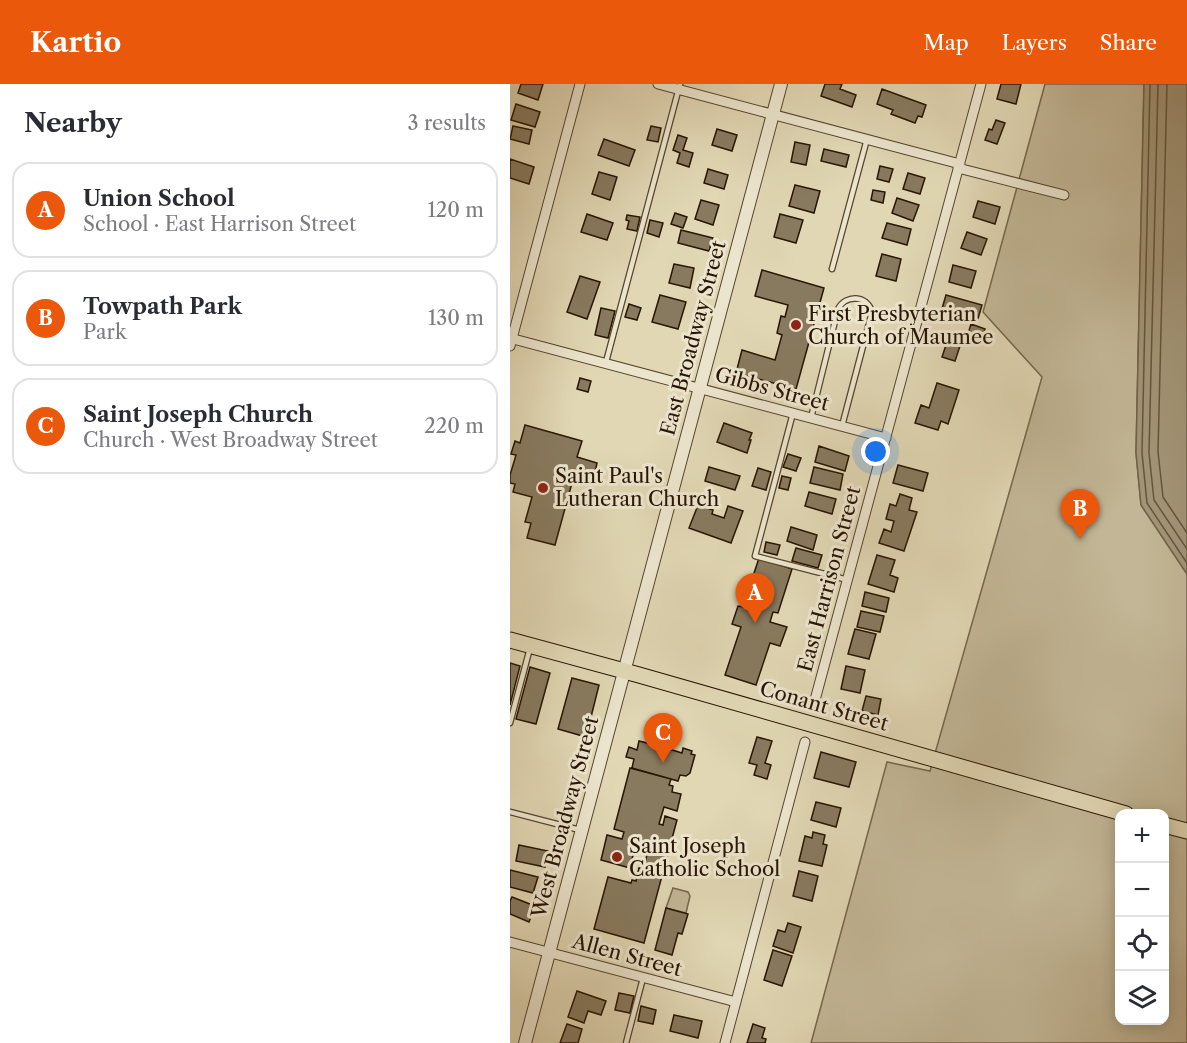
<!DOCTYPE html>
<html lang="en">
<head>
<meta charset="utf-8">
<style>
  :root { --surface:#fff; --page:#f2f2f3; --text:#2b2b33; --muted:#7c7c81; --line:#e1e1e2; --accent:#ea580c }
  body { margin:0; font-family:"Libre Caslon Text",serif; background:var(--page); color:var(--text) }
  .controls { position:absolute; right:18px; bottom:18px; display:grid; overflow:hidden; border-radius:12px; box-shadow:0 3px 15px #0003 }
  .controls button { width:54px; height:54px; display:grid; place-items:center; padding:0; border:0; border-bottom:2px solid var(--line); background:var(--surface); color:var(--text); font:30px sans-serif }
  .you { position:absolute; left:366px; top:368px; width:21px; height:21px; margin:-15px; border:4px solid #fff; border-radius:50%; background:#1a73e8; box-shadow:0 0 0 9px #1a73e833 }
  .badge { display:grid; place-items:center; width:39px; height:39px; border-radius:50%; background:var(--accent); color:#fff; font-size:20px; font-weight:700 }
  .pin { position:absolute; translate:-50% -50px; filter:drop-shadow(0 2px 3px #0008) }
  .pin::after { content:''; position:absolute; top:32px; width:21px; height:18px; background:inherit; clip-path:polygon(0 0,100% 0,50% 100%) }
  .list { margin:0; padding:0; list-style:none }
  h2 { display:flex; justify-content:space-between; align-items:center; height:78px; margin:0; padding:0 24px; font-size:26px }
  h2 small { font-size:20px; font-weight:400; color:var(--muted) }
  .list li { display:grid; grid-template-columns:39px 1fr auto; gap:18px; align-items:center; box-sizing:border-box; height:96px; margin:0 12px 12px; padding:0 12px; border:2px solid var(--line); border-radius:18px }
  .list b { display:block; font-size:22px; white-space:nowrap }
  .list p { margin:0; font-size:20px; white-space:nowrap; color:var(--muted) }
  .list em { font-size:20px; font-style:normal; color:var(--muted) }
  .icon { flex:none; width:33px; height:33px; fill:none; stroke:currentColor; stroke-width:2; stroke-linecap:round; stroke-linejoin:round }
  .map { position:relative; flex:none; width:677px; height:959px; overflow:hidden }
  header { display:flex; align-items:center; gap:36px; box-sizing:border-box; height:84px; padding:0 30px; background:var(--accent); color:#fff }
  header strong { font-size:28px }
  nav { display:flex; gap:33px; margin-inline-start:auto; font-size:21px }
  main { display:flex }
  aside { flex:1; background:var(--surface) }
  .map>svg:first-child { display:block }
</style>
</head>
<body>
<header>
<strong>Kartio</strong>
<nav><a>Map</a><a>Layers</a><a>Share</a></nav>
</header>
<main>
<aside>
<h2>Nearby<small>3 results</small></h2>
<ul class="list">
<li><span class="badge">A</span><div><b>Union School</b><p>School · East Harrison Street</p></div><em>120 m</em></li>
<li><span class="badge">B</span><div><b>Towpath Park</b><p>Park</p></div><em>130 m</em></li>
<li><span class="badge">C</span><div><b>Saint Joseph Church</b><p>Church · West Broadway Street</p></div><em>220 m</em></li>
</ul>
</aside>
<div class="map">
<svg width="677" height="959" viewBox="0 0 677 959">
  <rect width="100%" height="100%" fill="#e1d7b4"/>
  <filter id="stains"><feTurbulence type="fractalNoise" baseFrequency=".00333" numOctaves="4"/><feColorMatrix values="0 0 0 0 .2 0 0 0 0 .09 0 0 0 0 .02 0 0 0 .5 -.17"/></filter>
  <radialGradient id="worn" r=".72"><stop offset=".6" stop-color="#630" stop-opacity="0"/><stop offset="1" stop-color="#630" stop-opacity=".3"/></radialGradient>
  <path fill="#c2b696" stroke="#75664c" stroke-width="1.5" fill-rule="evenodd" d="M535 0H634L626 369 631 421 677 490V959H301L377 678 420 687 532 293 473 228ZM610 730H654V936H610Z
    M163 804 178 808 180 812 176 829 156 824Z"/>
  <path fill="#a29577" stroke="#716248" stroke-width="1.5" d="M634 0H677V490L631 421 626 369Z"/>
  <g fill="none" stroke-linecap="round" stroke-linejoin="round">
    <path stroke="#65553c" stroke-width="1.5" d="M640 0 632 369 637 419 677 479
      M648 0 639 369 644 416 677 465
      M657 0 648 368 653 413 677 449"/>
  </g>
  <path fill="#887a5f" stroke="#281502" stroke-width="1.5" d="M11 0H33L28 16 8 9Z
    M315 0H332L330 5 346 11 342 23 311 12Z
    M491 0H511L506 20 487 15Z
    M372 5 416 21 412 33 408 32 405 39 381 30 383 26 367 20Z
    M6 20 30 28 25 43 1 36Z
    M486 36 495 39 487 60 475 56 479 45 482 46Z
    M3 42 22 46 19 60 0 55Z
    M141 42 151 44 148 58 137 56Z
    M207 45 227 51 222 67 202 61Z
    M168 51 177 54 173 66 183 69 179 83 167 79 170 69 163 66Z
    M94 55 125 66 119 82 88 71Z
    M285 58 300 61 296 81 281 78Z
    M314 65 339 71 336 83 311 77Z
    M0 75 24 83 19 100 0 94Z
    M370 82 383 85 379 98 367 95Z
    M198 85 218 91 214 105 194 99Z
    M89 88 107 93 100 116 82 110Z
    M398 89 415 94 410 110 393 105Z
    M285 101 310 107 304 129 279 122Z
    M363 106 375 108 373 119 361 116Z
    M387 114 409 121 403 137 382 129Z
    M191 116 209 121 203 141 185 135Z
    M468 117 490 123 485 140 463 133Z
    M165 129 177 133 173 144 161 140Z
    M77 130 103 139 97 156 71 148Z
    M270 130 293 136 286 159 264 153Z
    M117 131 130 133 127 147 117 145 119 137 116 136Z
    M140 136 153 139 149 153 137 149Z
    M377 139 401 145 397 161 372 154Z
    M171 146 203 154 199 167 168 159Z
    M457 148 477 155 471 171 451 164Z
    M372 170 391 175 386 197 366 192Z
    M164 180 184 184 180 204 159 199Z
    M443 181 466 187 461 204 439 198Z
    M252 186 314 204 286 305 226 289 232 266 265 276 272 251 267 249 271 232 275 233 278 221 245 212Z
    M70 192 90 198 77 235 57 228Z
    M150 211 176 218 168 245 142 238Z
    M436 211 472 221 467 238 431 228Z
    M119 220 131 224 127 236 115 233Z
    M91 224 105 227 98 254 85 251Z
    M461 240 475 245 470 258 457 253Z
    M447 248 454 250 445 277 432 273 438 255 444 257Z
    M70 294 81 297 78 308 67 305Z
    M427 299 449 306 438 340 431 337 428 346 405 339 411 321 419 324Z
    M214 339 242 349 239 356H241L237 369 207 358Z
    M15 341 72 357 67 373 87 379 84 393 65 388 45 461 17 454 21 439 15 438 22 413 3 408 5 400 0 399V391L6 371 1 370 5 357 10 359Z
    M309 362 339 372 335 387 305 378Z
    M278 370 291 374 286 387 273 383Z
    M388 381 418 389 413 407 383 399Z
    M199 383 230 392 225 406 195 397Z
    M304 383 333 390 330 406 300 399Z
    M248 384 261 388 256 406 242 402Z
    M272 392 281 394 278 406 269 404Z
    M299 408 326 415 322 430 295 422Z
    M390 410 402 414 399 426 407 428 394 467 369 459 374 445 381 448 384 437 376 435 380 420 386 422Z
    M188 421 203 426 202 430 214 434 218 422 233 427 221 459 179 444Z
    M281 443 307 451 303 466 277 457Z
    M256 458 270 461 267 471 254 468Z
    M286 464 312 471 308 484 282 477Z
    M367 471 385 476 380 491 388 494 384 508 358 500Z
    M249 474 282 485 268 529 263 528 260 538 277 543 270 562 260 559 246 601 215 591 231 543 222 540 228 522 233 523Z
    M355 508 379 514 376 528 352 522Z
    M351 527 374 532 370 548 347 543Z
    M345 545 366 550 359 575 338 570Z
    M0 579 10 582 0 621Z
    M336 582 355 586 350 609 331 605Z
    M20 583 40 589 26 640 6 635Z
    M62 594 89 601 76 653 48 645Z
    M356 612 371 615 368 631 352 627Z
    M247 653 262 657 255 679 261 681 257 695 244 691 247 681 239 679Z
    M138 656 159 661V665L172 669 173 664 182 667 181 670 185 671 180 689 176 692 170 691 168 697 122 684 124 675 116 673 119 663 127 666 129 657 137 659Z
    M311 668 346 678 339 703 304 694Z
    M120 684 161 695 159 701 163 702 162 708 171 710 167 727 154 723 149 740 153 741 155 732 167 736 134 859 84 845 98 793 121 799 122 796 126 797 129 784 133 785 137 771 124 767 120 784 91 776 97 751 112 755 114 748 104 745Z
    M306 718 331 724 326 743 301 736Z
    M303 748 315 751 313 760 317 761 312 782 289 777 295 752 302 754Z
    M9 761 38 767 35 783 6 777Z
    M0 786 28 793 23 809 0 803Z
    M289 787 308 792 302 817 283 812Z
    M2 813 25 822 19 838 0 830V817Z
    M156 824 178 830 172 850 168 849 162 871 145 866Z
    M278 839 291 843 283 869 263 862 268 846 275 848Z
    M263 866 282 872 272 902 254 896Z
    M67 907 96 917 91 931 78 927 74 939 58 933Z
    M109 909 124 912 120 929 105 926Z
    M131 922 146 926 143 940 128 937Z
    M164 931 192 937 188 954 160 947Z
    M57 940 72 945 68 959H50Z
    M243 940 255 944 252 954 256 955 255 959H237Z"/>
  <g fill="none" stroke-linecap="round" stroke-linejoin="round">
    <g stroke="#56462e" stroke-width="7">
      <path id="service" d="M322 185 357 55
        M96 278 170 0
        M283 329 245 472 338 496
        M301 334 328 225C336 210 357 211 362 228L332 342
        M0 639 20 564
        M0 728 70 746
        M116 959 133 894"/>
    </g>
    <g stroke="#56462e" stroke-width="11">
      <path id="minor" d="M148 0 450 80
        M448 84 554 111
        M0 254 376 354
        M0 262 70 0
        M305 616 471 0
        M0 858 226 918
        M215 959 295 658"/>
    </g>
    <g stroke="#56462e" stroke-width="14">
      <path id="tertiary" d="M15 959 271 0"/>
    </g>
    <g stroke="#281502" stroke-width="17">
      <path id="primary" d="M0 556 129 591 616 730
        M654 741 677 747"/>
    </g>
    <use href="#service" stroke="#ece5ce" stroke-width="4.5"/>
    <use href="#minor" stroke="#ece5ce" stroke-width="9"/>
    <use href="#tertiary" stroke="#ece5ce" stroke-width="12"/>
    <use href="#primary" stroke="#e1d7b4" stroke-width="15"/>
  </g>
  <g fill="#8f2418" stroke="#ece5ce" stroke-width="2">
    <circle cx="286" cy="241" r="6"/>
    <circle cx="33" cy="404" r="6"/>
    <circle cx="107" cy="773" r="6"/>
  </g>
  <g text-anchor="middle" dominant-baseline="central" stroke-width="6" stroke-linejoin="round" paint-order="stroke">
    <g font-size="20" fill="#281502" stroke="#ece5ce" text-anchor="start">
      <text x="298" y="230">First Presbyterian<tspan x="298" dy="23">Church of Maumee</tspan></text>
      <text x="45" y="392">Saint Paul's<tspan x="45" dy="23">Lutheran Church</tspan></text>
      <text x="119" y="762">Saint Joseph<tspan x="119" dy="23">Catholic School</tspan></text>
    </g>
    <g font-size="20" fill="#281502" stroke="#ece5ce">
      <text transform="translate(183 254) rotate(-75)">East Broadway Street</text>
      <text transform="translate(262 305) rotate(15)">Gibbs Street</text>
      <text transform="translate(319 495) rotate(-75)">East Harrison Street</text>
      <text transform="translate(314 622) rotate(16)">Conant Street</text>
      <text transform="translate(55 733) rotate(-75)">West Broadway Street</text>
      <text transform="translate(117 871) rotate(15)">Allen Street</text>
    </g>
  </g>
  <rect width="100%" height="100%" filter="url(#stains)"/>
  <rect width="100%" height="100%" fill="url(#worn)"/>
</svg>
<div class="controls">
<button>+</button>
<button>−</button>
<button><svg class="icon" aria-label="locate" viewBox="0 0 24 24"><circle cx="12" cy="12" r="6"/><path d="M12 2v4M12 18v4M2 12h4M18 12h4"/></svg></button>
<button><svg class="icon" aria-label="layers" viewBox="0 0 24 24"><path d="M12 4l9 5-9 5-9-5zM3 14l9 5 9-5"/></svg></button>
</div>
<div class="you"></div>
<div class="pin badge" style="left:245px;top:539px">A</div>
<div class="pin badge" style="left:570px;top:455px">B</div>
<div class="pin badge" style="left:153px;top:679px">C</div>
</div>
</main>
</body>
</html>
